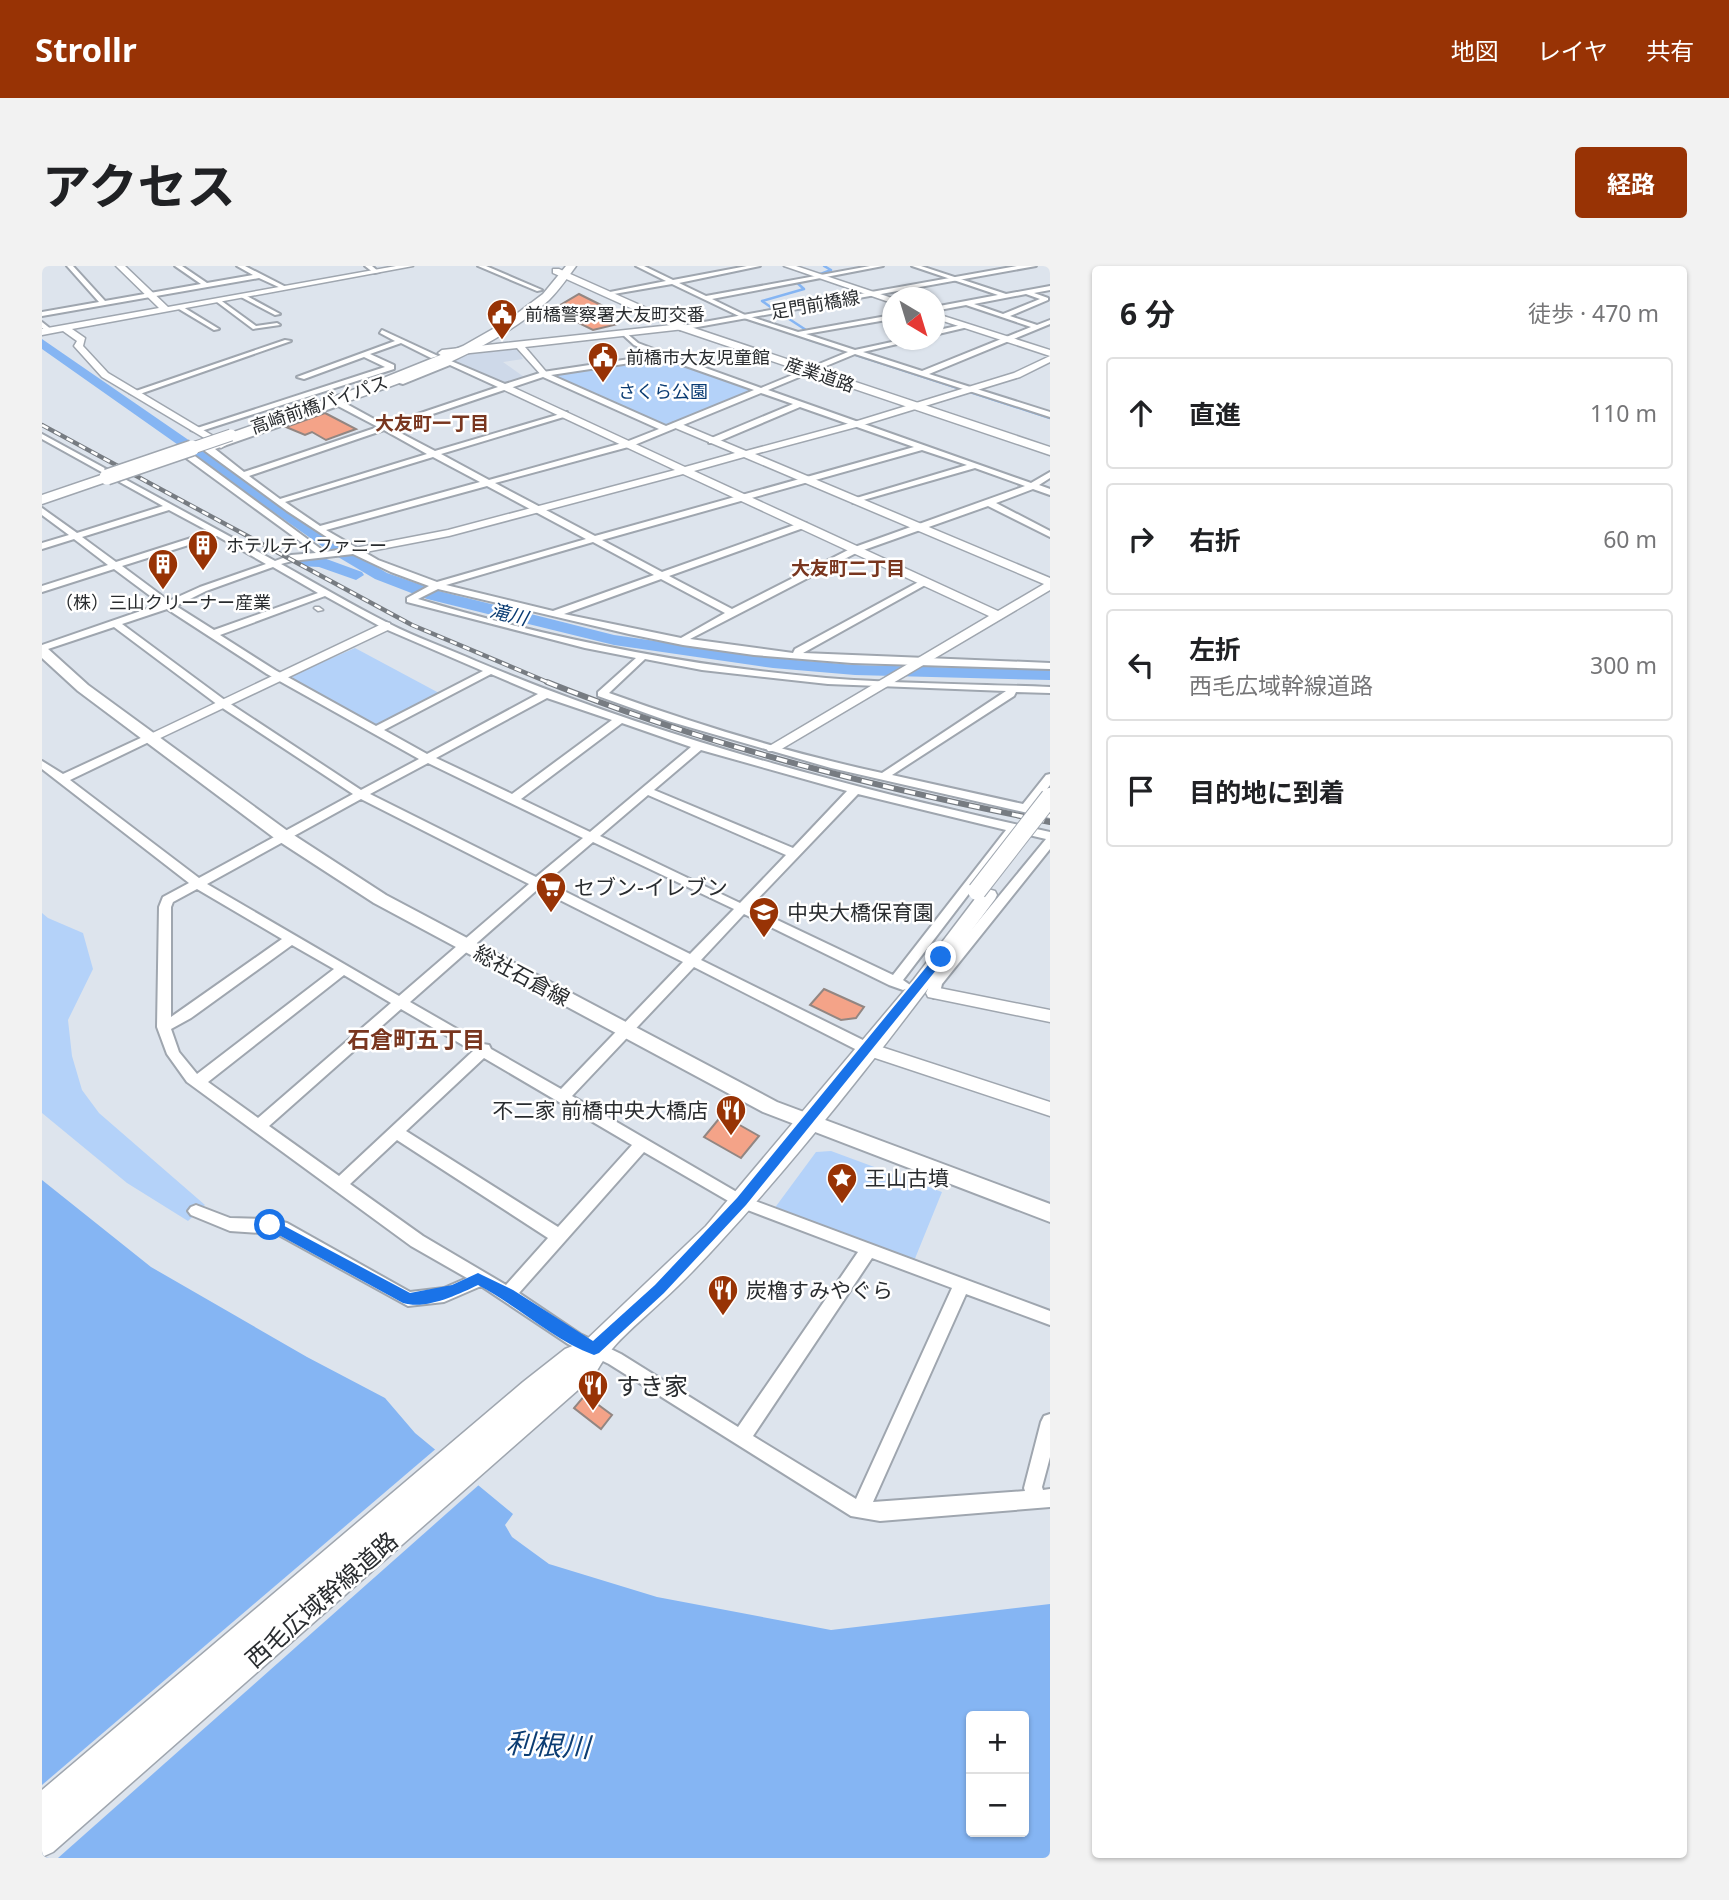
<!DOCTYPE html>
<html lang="ja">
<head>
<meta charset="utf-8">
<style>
  :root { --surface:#fff; --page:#f2f2f2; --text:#202124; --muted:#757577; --line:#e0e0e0; --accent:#983305 }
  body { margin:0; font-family:"Noto Sans","Noto Sans JP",sans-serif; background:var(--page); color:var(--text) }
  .controls { position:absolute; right:21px; bottom:21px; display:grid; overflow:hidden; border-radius:7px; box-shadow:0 2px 5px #0004 }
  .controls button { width:63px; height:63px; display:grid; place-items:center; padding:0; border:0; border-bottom:2px solid var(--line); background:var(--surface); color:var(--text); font:35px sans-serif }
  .compass { position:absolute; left:840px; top:21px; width:63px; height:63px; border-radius:50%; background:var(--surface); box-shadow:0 2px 5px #0004; rotate:142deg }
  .stop { position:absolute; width:21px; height:21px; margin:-16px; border:5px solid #1a73e8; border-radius:50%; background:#fff }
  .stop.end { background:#1a73e8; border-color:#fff; box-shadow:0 2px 7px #0008 }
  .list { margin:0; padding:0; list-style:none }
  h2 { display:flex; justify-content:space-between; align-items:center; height:91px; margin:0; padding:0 28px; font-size:30px }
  h2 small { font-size:23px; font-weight:400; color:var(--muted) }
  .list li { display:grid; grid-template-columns:46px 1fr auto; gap:21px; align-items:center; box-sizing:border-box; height:112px; margin:0 14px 14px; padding:0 14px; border:2px solid var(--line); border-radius:7px }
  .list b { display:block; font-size:26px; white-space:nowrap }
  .list p { margin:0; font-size:23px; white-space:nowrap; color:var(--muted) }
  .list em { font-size:23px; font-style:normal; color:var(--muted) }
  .icon { flex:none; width:38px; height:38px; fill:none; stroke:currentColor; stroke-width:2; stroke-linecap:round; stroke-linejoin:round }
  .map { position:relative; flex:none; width:1008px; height:1592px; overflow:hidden; border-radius:7px }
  header { display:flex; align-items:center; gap:42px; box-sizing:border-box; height:98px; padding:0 35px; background:var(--accent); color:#fff }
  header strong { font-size:33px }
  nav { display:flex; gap:38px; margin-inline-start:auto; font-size:24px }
  .intro { display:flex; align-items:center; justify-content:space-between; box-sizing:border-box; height:168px; padding:0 42px }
  h1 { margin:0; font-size:49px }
  .button { padding:18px 32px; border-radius:7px; background:var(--accent); color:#fff; font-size:24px; font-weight:700 }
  main { display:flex; gap:42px; padding:0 42px }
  aside { flex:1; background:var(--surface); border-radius:7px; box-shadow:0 2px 5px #0004 }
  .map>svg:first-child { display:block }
</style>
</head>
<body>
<header>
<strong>Strollr</strong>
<nav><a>地図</a><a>レイヤ</a><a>共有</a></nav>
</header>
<div class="intro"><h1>アクセス</h1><a class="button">経路</a></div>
<main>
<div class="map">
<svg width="1008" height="1592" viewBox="0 0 1008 1592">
  <rect width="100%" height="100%" fill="#dde4ed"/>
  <path fill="#ced9e9" d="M475 83 481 93 461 96 482 111 464 117 410 94 422 89Z"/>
  <path fill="#b4d2f9" d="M624 92 710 122V126L624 160 508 109Z
    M313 382 397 427V429L340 458 333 459 251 413V409Z
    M0 647 6 652 41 667 51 703 26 754 30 790 40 824 57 847 163 939 146 955 85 917 0 847Z
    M789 885 900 926 872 995 732 943 774 886Z"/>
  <path fill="#85b5f3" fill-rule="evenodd" d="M0 914 109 1001 265 1091 343 1132 373 1167 471 1248 463 1259 470 1271 507 1298 615 1331 789 1364 1008 1338V1592H0ZM929 1450H982V1566H929Z"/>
  <path fill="#dde4ed" d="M396 1181 439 1217 16 1592H0V1519Z"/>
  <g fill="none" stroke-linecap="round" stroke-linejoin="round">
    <path stroke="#85b5f3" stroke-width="2.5" d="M776 9 789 4 782 0
      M730 42 720 35 762 23 753 15 757 14
      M738 47 764 64 765 73 1008 152"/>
    <path fill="#85b5f3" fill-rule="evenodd" d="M0 73 303 282 345 307 397 325 572 369 731 392 813 399 1008 404V414L813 409 731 402 572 379 385 333 333 313 291 288 0 83Z
      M279 291 320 306 322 309 314 314 277 301 258 300 256 297 258 294Z"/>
  </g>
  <path fill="#f4a388" stroke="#928682" stroke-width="2" d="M537 28 561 40 543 44 572 59 551 64 510 44Z
    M283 147 314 163 284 174 270 166 263 169 244 161Z
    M782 723 822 741 814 752 799 754 768 739Z
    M680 849 717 870 699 892 662 871Z
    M543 1129 570 1149 559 1163 532 1142Z"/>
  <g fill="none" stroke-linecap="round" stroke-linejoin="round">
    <g stroke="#9fa6af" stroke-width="3">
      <path id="pedestrian" d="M273 341H277L281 344 276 345 272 342Z"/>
    </g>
    <g stroke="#9fa6af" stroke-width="4">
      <path id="minor" d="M25 0H31L63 35 159 18 133 0H140L165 17 211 9 195 0H203L246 22 241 23 217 12 0 50V46L57 36Z
        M323 0H330L337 6 332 7Z
        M436 0H444L500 24 495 25Z
        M594 0H602L631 14 705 0H718L637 17 664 30 828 0H841L670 33 703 49 756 66 850 49V53L764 68 813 84 859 74H869L868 75 821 86 880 105 989 61 924 39 892 45V41L956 29 870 0H879L964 28 1008 20V24L992 27 1006 32V34L968 50 995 59 1008 54V58L887 108 1008 146V151L813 88 726 124 989 217 1008 206V212L997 219 1008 223V229L991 223 954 237 1008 265V271L946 240 816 286 648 373 751 387 753 383 882 313 887 316 885 318 761 387 1008 397V403L810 397 712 389 641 379 587 368 396 323 376 333C509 373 646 400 784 412 858 418 934 418 1008 421V427L974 426 972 430 850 509 981 538 1004 509 1008 508V519L991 541 1008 544V552L789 502 626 455 556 430V426L594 392 543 382 365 336V332L387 320 349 306 311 288 250 295 239 298C275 318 310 339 346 357 375 372 405 382 434 395 619 473 814 523 1008 566V583L900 718 897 730 892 732 885 727 888 714 1004 573 974 566 861 714 868 719 866 722 861 724 847 719 702 648 659 694 829 778 831 782 829 786H819L652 701 530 830 705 932 1008 1045V1059L924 1028 831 1236 983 1225 982 1222 999 1156 1002 1150 1008 1148V1191L1000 1221 1001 1224 1008 1223V1241L838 1255 809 1250 567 1098 526 1078 439 1020 402 1036 366 1040 235 968 188 965 149 949 146 945 149 941 154 939 188 952 227 953 245 957 368 1026 402 1022 425 1012 369 980 145 816 125 788 115 761 117 641 121 631 147 617 0 503V495L21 508 103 470H111V474L28 514 157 612 311 528 176 439 72 361 0 385V379L119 338 72 303 0 326V320L66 299 32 273 0 283V277L27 269 0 249V242L35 267 121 240 0 173V168L233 295 249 289 274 287 144 192V188H150L283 286 303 283 245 245 163 185V181L293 137 301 136 343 159 456 121 408 99 361 118 354 116 401 96 398 94 402 92 463 118 501 106 614 89 592 79 580 68 583 66 596 77 625 88 719 122 806 86 699 51 630 18 566 29 568 26 624 15ZM984 28 998 33 961 48 932 38ZM621 92 712 124 624 160 509 109ZM501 111 617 163 584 176 447 214 399 188 525 150V146L393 185 349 162ZM719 127 751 138 667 173V177H673L758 141 872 181 553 270 453 217 590 180ZM296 140 336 161 202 206 173 183ZM342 164 385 188 238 233 207 210ZM880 184 925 199 811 233V237L933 202 983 220 810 282 690 343 627 310 764 261V257H758L620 306 560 274ZM391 191 438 216 278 260 243 236ZM445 220 544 273 395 316 336 294 284 264ZM127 244 168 266 74 296 40 271ZM175 270 224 298 158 321 127 335 80 300ZM551 276 612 309 511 345 404 319ZM231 301 276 327 172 364 134 340 164 325ZM619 313 683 347 639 372 522 348ZM283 330 341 362 441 405 334 460 233 404 178 369ZM125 343 225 408 377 493 319 524 184 435 80 358ZM603 393 660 404 786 418 964 425 840 507C748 487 656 459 567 427ZM449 408 496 428 385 488 342 464ZM505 432 570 454 470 528 394 492ZM580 457 649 481 548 566 479 533ZM659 484 805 525 751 582 612 524ZM386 497 541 572 494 611 328 528ZM816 528 964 564 851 709 708 641ZM606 529 744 589 698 637 558 570ZM319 533 487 618 357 730 165 618ZM551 576 692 643 648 688 504 616ZM155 623 240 673 129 751V641L131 636ZM496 623 641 696 519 823 449 783 447 779 441 778 368 736ZM250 679 292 703 155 808 137 786 129 763 149 752ZM302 709 349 737 216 852 166 816ZM359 743 431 785 297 910 227 860ZM442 792 590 879 516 961 364 865ZM355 874 506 972 464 1019 381 970 308 918ZM602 886 695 940 816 986 696 1161 579 1088 538 1068 477 1027ZM830 992 910 1022 814 1233 711 1170Z
        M199 29H203L238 48 233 49 199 31Z
        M177 33 214 60 235 57 238 59 211 63 175 36Z
        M137 41H141L177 63 172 64 137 43Z
        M0 56 10 64V66H6L0 62Z
        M924 58 926 61 892 69V65Z
        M340 64 396 90 389 92 359 77 328 88 352 99V103L156 166 149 164 343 101 322 91 262 113 255 111 353 75 338 67Z
        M243 74 249 75 95 129 88 127Z"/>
    </g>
    <g stroke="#9fa6af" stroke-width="3">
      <path id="tertiary" d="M74 0H83L126 41 354 0H371L30 63 43 72 41 80 66 107 183 177 184 179 179 182 60 111 32 80 35 75 21 65 0 69V63L117 42Z
        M742 0H754L850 32V37Z
        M892 47 1008 84V90L892 52Z
        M639 58 642 63 483 81 506 108 501 111 475 82 400 90 396 87 400 84Z
        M1008 90V96L978 111 818 160 713 188 1008 312V324L736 485H726L724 482 947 350 641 208 407 270 313 288 307 285 313 282 406 264 633 204 460 123V119H466L643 201 693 187 631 161V157H637L704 185 812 156 972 107ZM702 191 1002 318 956 345 652 205Z
        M344 356 348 357V363L112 475H102L100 472Z
        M892 721 1008 744V756L886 731 884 727 886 723Z
        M824 776 1008 836V850L818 787 815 782 818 777Z"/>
    </g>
    <g stroke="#9fa6af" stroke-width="4">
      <path id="secondary" d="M975 0H994L639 64 634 61Z
        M0 381 5 382 46 419 247 566 344 629 735 836 1008 938V956L721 846 332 637 235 574 36 425 0 392Z"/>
    </g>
    <g stroke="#9fa6af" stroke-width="3">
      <path id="primary" d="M511 3H517L643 59 1008 181V189L635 63 511 7Z
        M946 623 953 625 955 629 953 633C866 750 778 867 680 974 661 995 641 1016 620 1035 596 1058 567 1079 553 1109L11 1586 0 1591V1524L481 1116 523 1083 543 1075 664 960 872 713 939 625Z"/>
    </g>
    <g stroke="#9fa6af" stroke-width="3">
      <path id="trunk" d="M524 0H534C526 11 517 24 507 34 428 105 293 138 194 172L189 173 183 169 319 121 421 80 465 55 501 28Z
        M65 207 72 211 70 214 0 238V229Z"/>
    </g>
    <use href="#pedestrian" fill="#fff" fill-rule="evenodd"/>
    <use href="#minor" fill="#fff" fill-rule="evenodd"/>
    <use href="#tertiary" fill="#fff" fill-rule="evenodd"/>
    <use href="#secondary" fill="#fff" fill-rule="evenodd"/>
    <use href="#primary" fill="#fff" fill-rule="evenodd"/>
    <use href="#trunk" fill="#fff" fill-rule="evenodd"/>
    <g stroke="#777c82" stroke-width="4.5">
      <path id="rail-far1" d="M0 159 370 359 510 418"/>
    </g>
    <g stroke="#777c82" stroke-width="6">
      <path id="rail" d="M505 416C668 481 837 522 1008 556"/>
    </g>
    <use href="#rail-far1" stroke="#fff" stroke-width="2.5" stroke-dasharray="7" stroke-linecap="butt"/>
    <use href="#rail" stroke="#fff" stroke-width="3.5" stroke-dasharray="11" stroke-linecap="butt"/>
    <g stroke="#9fa6af" stroke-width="20" stroke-linecap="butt">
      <path id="primary-bridge" d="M935 625 1008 531"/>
    </g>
    <g stroke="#9fa6af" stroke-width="13" stroke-linecap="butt">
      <path id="trunk-bridge-far1" d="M145 184 189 169"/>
    </g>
    <g stroke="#9fa6af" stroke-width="18" stroke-linecap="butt">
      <path id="trunk-bridge" d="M65 211 150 182"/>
    </g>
    <use href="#primary-bridge" stroke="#fff" stroke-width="18"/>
    <use href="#trunk-bridge-far1" stroke="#fff" stroke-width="11"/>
    <use href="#trunk-bridge" stroke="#fff" stroke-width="15"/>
  </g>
  <path fill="#1a73e8" d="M899 687 904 691 903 693 704 939 622 1027 557 1087 552 1089C510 1073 476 1040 436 1019 415 1029 384 1044 361 1037L224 962 222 959 224 955H233L368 1027 410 1019 436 1007 440 1009 471 1024 551 1075 613 1019 695 932 895 688Z"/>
  <defs>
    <g id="civic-pin" transform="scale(1.575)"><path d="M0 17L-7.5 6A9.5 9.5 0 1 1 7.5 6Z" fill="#983305" stroke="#fff"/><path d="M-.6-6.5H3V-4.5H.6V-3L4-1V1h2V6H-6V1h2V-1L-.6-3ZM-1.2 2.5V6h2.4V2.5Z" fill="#fff"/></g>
    <g id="building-pin" transform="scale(1.575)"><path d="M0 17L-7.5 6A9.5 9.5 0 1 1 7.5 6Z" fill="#983305" stroke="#fff"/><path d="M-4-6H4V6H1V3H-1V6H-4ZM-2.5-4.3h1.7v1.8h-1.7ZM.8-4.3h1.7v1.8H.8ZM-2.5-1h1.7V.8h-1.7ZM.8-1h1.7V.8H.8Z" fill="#fff"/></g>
    <g id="supermarket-pin" transform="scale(1.575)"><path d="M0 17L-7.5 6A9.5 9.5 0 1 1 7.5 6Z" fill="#983305" stroke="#fff"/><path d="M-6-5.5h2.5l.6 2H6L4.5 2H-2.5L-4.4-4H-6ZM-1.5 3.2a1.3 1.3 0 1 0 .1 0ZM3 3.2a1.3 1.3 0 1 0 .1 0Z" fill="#fff"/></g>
    <g id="school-pin" transform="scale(1.575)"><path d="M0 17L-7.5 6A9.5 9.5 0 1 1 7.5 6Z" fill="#983305" stroke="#fff"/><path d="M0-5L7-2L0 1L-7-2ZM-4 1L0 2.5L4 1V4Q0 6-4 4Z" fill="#fff"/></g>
    <g id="restaurant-pin" transform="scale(1.575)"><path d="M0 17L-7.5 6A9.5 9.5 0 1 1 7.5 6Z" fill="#983305" stroke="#fff"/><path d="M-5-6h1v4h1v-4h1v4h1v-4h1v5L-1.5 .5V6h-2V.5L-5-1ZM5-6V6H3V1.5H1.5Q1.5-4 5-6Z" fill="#fff"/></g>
    <g id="sight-pin" transform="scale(1.575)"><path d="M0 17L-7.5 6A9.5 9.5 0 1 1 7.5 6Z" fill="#983305" stroke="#fff"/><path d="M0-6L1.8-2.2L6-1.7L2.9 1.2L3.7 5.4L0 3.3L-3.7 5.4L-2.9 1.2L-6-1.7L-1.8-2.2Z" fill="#fff"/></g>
  </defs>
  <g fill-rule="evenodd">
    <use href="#civic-pin" x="460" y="48"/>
    <use href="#civic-pin" x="561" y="91"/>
    <use href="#building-pin" x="161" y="279"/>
    <use href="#building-pin" x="121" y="298"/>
    <use href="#supermarket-pin" x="509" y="621"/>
    <use href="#school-pin" x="722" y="646"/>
    <use href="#restaurant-pin" x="689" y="844"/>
    <use href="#sight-pin" x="800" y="912"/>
    <use href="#restaurant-pin" x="681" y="1024"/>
    <use href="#restaurant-pin" x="551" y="1119"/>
  </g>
  <g text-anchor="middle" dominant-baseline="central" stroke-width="5" stroke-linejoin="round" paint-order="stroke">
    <g font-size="18" fill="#292c2f" stroke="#fff">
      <text transform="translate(773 38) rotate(-10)">足門前橋線</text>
      <text transform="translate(778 108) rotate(19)">産業道路</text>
      <text transform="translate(277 138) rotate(-19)">高崎前橋バイパス</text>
    </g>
    <g font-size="18" fill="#292c2f" stroke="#fff" text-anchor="start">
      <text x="483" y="48">前橋警察署大友町交番</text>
      <text x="584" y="91">前橋市大友児童館</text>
      <text x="184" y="279">ホテルティファニー</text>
      <text x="121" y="336" text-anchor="middle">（株）三山クリーナー産業</text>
    </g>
    <g font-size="18" fill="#0b3c73" stroke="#fff">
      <text x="621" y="125">さくら公園</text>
    </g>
    <g font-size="19" font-weight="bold" fill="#79361f" stroke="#fff">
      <text x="390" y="157">大友町一丁目</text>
      <text x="806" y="302">大友町二丁目</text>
    </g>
    <g font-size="19" font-style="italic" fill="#0c3d73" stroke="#fff">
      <text transform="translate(467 348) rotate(14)">滝川</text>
    </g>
    <g font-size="21" fill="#292c2f" stroke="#fff" text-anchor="start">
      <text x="532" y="621">セブン-イレブン</text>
      <text x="745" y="646">中央大橋保育園</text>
      <text x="666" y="844" text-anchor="end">不二家 前橋中央大橋店</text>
      <text x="823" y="912">王山古墳</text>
      <text x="704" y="1024">炭櫓すみやぐら</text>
    </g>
    <g font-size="21" fill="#292c2f" stroke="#fff">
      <text transform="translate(480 709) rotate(28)">総社石倉線</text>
    </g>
    <g font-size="23" font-weight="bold" fill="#79361f" stroke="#fff">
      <text x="374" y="773">石倉町五丁目</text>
    </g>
    <g font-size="24" fill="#292c2f" stroke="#fff" text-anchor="start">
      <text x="574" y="1119">すき家</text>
    </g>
    <g font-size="24" fill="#292c2f" stroke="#fff">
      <text transform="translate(279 1333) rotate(-41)">西毛広域幹線道路</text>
    </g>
    <g font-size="28" font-style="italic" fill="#0c3d73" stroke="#fff">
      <text transform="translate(506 1478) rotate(3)">利根川</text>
    </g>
  </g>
</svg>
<div class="controls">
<button>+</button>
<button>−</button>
</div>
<svg class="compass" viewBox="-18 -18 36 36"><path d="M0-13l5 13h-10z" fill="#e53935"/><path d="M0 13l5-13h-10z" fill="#757577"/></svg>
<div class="stop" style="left:228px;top:959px"></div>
<div class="stop end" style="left:899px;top:691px"></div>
</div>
<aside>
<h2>6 分<small>徒歩 · 470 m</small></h2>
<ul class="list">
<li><svg class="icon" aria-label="ahead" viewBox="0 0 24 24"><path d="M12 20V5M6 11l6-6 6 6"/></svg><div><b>直進</b></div><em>110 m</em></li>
<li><svg class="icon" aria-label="right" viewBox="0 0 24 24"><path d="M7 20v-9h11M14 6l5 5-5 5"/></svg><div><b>右折</b></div><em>60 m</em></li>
<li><svg class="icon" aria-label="left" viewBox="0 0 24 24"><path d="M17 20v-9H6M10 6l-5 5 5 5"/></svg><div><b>左折</b><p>西毛広域幹線道路</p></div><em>300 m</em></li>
<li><svg class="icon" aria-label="arrive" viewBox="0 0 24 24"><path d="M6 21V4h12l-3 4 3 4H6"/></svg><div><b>目的地に到着</b></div></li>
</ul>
</aside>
</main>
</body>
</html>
